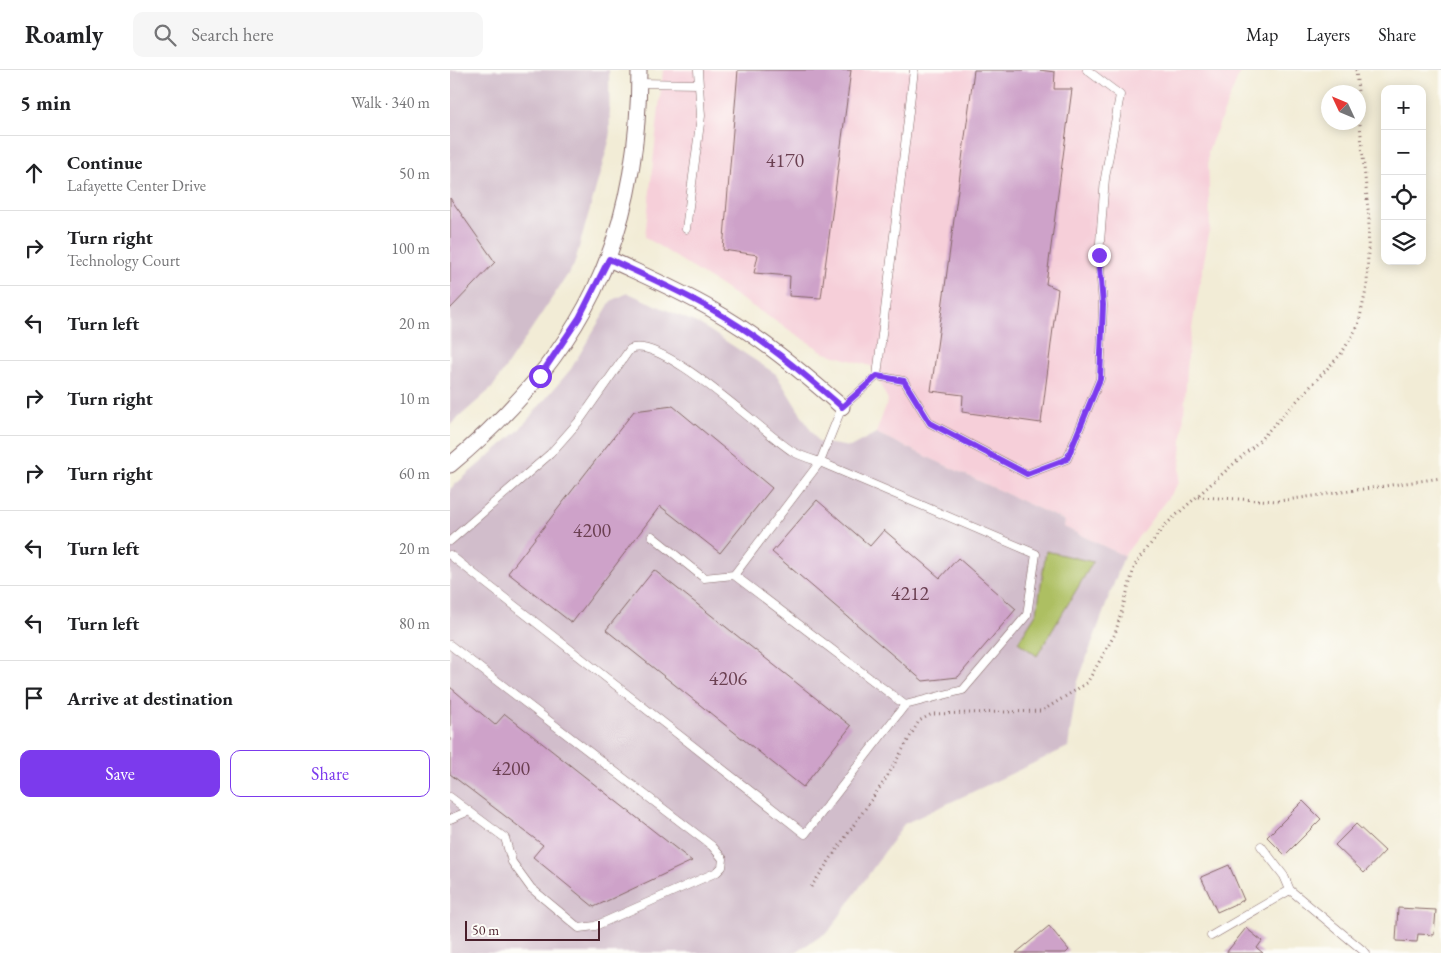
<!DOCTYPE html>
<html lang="en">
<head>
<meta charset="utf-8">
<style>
  :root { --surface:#fff; --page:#f6f6f6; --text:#202124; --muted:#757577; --line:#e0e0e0; --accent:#7c3aed }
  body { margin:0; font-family:"EB Garamond",serif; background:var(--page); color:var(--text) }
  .controls { position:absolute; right:15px; top:15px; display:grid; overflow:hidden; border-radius:10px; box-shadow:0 2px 12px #0003 }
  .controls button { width:45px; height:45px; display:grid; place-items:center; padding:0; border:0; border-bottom:1px solid var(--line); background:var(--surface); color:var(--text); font:25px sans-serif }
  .compass { position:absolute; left:871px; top:15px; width:45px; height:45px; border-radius:50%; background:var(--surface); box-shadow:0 2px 12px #0003; rotate:314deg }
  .scale { position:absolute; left:15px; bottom:12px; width:135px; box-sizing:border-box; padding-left:5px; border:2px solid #4a1f2b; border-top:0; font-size:14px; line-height:18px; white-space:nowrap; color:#4a1f2b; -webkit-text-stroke:4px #fdfcf7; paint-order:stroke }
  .stop { position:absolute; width:15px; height:15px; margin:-11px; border:4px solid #7c3aed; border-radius:50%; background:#fff }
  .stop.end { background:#7c3aed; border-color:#fff; box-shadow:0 1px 5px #0008 }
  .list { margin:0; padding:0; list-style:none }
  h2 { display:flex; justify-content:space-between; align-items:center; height:65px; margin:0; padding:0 20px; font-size:21px }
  h2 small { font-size:16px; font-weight:400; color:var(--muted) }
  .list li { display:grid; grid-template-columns:32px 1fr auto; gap:15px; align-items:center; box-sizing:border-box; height:75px; padding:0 20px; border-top:1px solid var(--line) }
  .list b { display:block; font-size:19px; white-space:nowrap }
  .list p { margin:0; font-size:16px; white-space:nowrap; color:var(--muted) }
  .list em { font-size:16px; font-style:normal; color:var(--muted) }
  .actions { display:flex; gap:10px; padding:15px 20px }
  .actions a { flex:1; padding:11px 0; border:1px solid var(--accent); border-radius:10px; text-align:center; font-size:18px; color:var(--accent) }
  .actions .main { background:var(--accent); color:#fff }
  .icon { flex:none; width:28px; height:28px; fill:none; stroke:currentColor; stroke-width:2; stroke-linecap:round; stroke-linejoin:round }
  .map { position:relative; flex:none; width:991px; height:883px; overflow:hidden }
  header { display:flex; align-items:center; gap:30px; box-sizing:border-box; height:70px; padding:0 25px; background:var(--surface); border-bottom:1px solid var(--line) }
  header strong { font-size:24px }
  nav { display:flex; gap:28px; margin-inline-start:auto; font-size:18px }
  .search { width:350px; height:45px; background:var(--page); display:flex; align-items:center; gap:12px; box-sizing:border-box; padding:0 18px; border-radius:10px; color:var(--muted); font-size:19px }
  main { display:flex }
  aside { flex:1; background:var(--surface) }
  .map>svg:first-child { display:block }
</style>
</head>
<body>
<header>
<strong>Roamly</strong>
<div class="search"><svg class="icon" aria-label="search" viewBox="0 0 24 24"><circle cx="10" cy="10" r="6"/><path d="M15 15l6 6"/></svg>Search here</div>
<nav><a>Map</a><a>Layers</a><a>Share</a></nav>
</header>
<main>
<aside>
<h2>5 min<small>Walk · 340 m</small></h2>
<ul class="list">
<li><svg class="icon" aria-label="ahead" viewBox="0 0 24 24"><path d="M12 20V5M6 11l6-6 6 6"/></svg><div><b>Continue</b><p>Lafayette Center Drive</p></div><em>50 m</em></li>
<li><svg class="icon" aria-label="right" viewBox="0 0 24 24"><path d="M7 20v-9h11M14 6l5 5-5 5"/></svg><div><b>Turn right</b><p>Technology Court</p></div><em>100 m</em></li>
<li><svg class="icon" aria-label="left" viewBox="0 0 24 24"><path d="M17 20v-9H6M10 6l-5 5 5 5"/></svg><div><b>Turn left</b></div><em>20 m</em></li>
<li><svg class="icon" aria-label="right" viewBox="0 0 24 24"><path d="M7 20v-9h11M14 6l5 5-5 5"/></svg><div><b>Turn right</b></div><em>10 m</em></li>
<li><svg class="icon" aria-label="right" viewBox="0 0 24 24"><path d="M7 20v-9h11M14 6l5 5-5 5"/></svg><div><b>Turn right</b></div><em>60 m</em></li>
<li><svg class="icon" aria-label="left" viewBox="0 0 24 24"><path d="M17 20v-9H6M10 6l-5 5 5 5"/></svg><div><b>Turn left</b></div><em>20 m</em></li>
<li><svg class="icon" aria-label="left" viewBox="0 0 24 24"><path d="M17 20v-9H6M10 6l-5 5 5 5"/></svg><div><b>Turn left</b></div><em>80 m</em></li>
<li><svg class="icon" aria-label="arrive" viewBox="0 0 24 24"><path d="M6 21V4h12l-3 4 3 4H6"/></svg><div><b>Arrive at destination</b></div></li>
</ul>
<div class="actions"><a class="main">Save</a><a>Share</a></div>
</aside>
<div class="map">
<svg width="991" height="883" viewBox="0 0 991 883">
  <rect width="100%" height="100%" fill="#fdfcf7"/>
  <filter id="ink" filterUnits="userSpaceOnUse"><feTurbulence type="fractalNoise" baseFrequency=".02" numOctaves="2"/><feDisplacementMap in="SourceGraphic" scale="10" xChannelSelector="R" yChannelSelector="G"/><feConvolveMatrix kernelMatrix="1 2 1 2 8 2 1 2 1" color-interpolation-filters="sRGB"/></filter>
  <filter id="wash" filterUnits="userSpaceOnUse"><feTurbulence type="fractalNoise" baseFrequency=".0096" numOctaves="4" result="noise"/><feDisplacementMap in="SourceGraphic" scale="20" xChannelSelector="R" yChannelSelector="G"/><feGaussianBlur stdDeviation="1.12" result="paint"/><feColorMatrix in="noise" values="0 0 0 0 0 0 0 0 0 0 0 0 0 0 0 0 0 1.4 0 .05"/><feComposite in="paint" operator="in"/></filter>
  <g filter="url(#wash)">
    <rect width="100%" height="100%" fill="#f2ecd6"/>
    <path fill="#f6cfd9" d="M213 0H791L758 81 760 158 739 274 729 413 674 486 614 457 615 451 426 363 438 330 421 296 375 283 195 167Z"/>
    <path fill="#d1bdcb" d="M0 0H159L160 68 124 195 42 318 0 355Z
      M178 223 251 255 326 304 368 372 400 377 426 363 615 451 614 457 674 486 627 614 618 677 454 754 379 861 344 883H0V419L68 361 121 299 161 231Z"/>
    <path fill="#adbf62" stroke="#7c6f46" d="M596 481 643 492 587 586 568 572 587 542Z"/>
    <g id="blocks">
      <path fill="#cea2c9" d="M288 0H401L371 228 339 226 340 206 304 203 308 185 273 180Z
        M524 0H589L605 2 604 19H622L596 214 608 219 591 353 512 342 513 325 481 321Z
        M0 128 45 192 0 239Z
        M223 336 322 418 270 483 210 436 122 553 58 503 184 341Z
        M367 430 420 476 434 460 490 508 508 488 566 539 508 607 473 611 322 482Z
        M204 500 401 656 353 717 156 560Z
        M0 617 45 655 55 644 242 791 144 837 83 787 93 775 0 704Z
        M853 731 871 749 835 785 817 767Z
        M906 754 935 781 914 803 885 775Z
        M779 795 794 830 767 842 751 807Z
        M948 838 986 840 984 865 968 864 967 872 946 871Z
        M599 856 619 880 616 883H566Z
        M796 858 812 871 807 878 813 883H776Z"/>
    </g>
  </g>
  <g filter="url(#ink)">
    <use href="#blocks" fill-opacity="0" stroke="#856767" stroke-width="1"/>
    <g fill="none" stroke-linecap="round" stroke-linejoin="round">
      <g stroke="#856767" stroke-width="9">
        <path id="service" d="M189 13 248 14
          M236 159 251 46 248 0
          M427 306 454 311 480 353 577 404 617 389 650 309 653 235 649 185 655 108 670 25 637 0
          M202 466 254 508 284 505
          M0 471 100 384 130 350 180 279C212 264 312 362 342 381 350 386 361 389 370 392L284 505 455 635
          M0 485 355 764 455 635 513 620 577 545 586 484 370 392 392 337 427 306 464 0
          M0 575 262 776 273 789 272 797 267 802 145 856 129 858 81 818 62 792 55 768 0 727
          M0 749 19 741
          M811 776 834 806 840 820 916 883
          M761 866 840 820"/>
      </g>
      <g stroke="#856767" stroke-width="17">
        <path id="minor" d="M159 189C193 205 228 220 261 239 309 266 351 301 392 337
          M0 395C131 286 189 172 189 0"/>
      </g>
      <path stroke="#856767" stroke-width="3" stroke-dasharray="1 4" stroke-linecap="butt" d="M906 0 908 22
        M748 427 829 431 991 408
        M361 817 437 707 469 651 482 644 592 641 637 613 665 564 685 495 714 456 807 373 891 284 908 256 917 216 919 149 908 34"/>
      <use href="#service" stroke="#fff" stroke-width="8"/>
      <use href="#minor" stroke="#fff" stroke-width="15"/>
    </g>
  </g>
  <g fill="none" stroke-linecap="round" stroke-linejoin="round" filter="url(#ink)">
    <path stroke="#7c3aed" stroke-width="6" d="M90 306 129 248 159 189C193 205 228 220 261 239 309 266 351 301 392 337L427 306 454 311 480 353 577 404 617 389 650 309 653 235 649 185"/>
  </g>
  <g text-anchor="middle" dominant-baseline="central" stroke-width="4" stroke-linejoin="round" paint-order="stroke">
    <g font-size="20" fill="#6b4052">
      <text x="335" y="90">4170</text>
      <text x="142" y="460">4200</text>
      <text x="460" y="523">4212</text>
      <text x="278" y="608">4206</text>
      <text x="61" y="698">4200</text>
    </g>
  </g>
</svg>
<div class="controls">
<button>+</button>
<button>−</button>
<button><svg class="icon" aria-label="locate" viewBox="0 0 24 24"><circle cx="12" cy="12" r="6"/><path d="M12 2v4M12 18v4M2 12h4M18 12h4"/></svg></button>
<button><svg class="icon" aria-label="layers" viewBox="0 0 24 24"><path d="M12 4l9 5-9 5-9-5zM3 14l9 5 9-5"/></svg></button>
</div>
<svg class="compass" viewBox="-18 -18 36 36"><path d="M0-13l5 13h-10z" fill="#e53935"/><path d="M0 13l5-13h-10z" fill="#757577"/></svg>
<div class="scale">50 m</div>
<div class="stop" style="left:90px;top:306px"></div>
<div class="stop end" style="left:649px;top:185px"></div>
</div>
</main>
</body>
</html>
